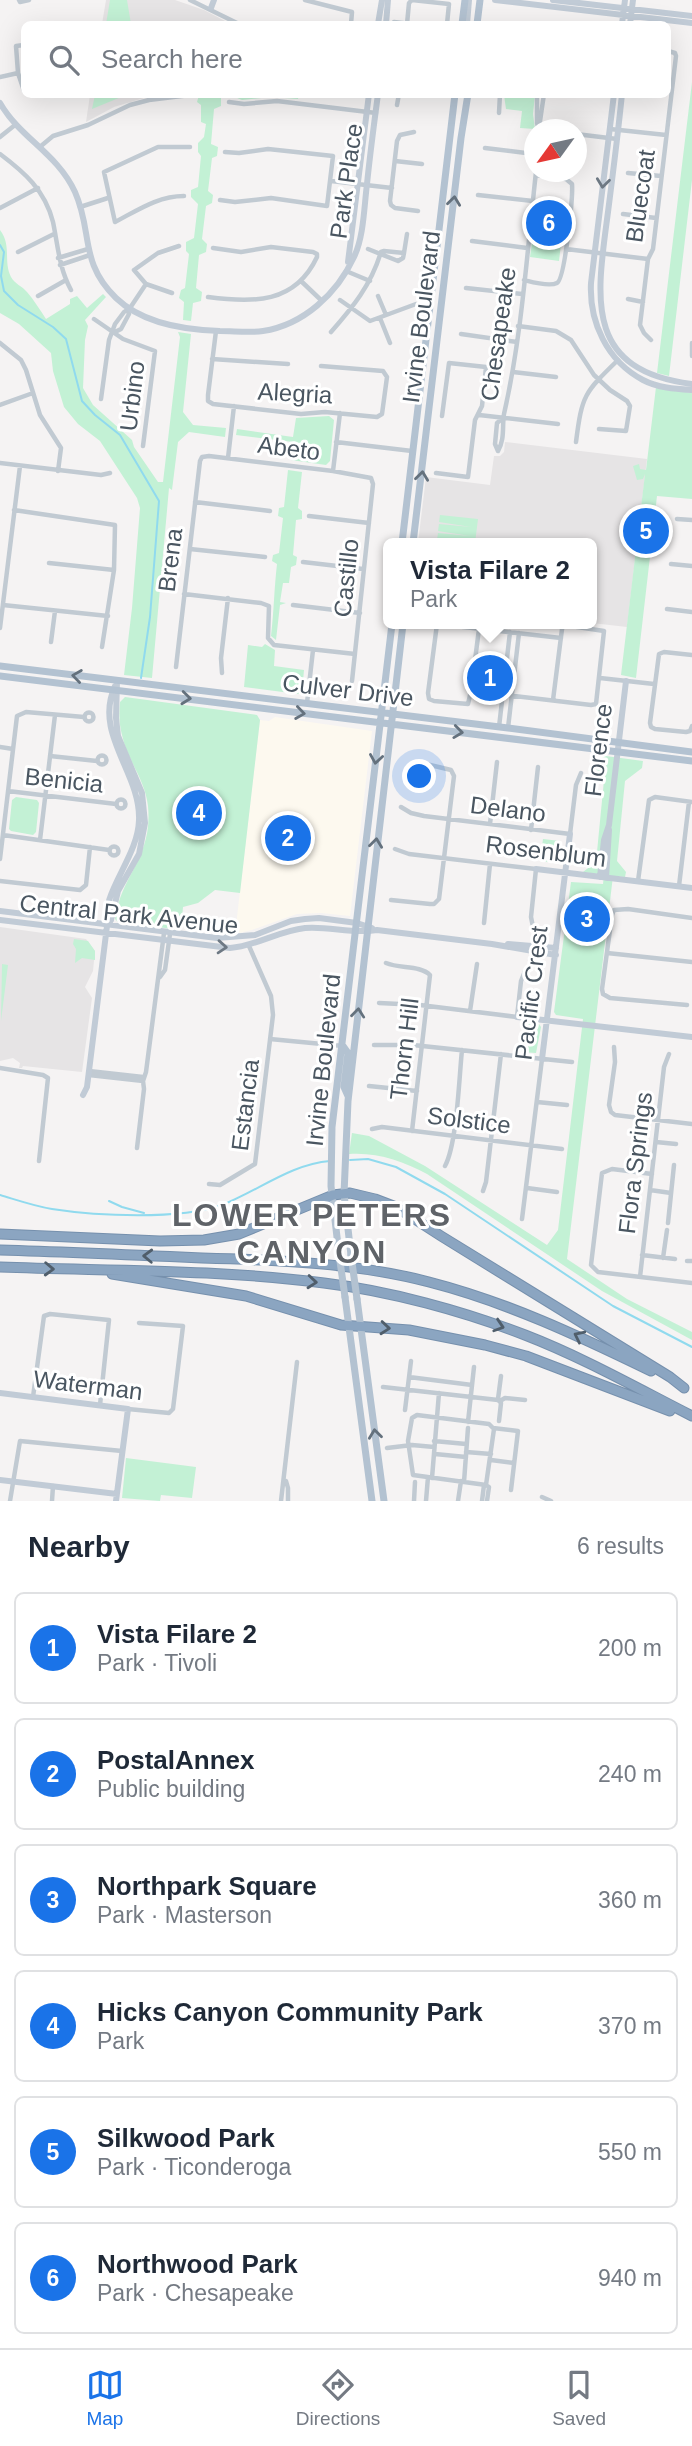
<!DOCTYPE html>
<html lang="en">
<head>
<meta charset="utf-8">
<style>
  :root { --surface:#fff; --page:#f6f6f7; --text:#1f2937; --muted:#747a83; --line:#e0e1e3; --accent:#1a73e8 }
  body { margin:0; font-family:Arial,sans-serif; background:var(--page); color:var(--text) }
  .compass { position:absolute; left:524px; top:119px; width:63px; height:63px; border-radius:50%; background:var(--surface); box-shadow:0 7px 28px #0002; rotate:237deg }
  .you { position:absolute; left:420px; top:777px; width:24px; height:24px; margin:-18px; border:5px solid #fff; border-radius:50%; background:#1a73e8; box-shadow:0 0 0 10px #1a73e833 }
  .badge { display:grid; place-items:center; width:46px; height:46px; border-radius:50%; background:var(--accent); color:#fff; font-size:23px; font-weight:700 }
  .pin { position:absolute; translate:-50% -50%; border:4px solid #fff; box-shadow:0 2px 7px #0006 }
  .popup { position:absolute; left:383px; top:538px; width:214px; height:91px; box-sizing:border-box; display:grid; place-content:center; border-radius:10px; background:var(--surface); filter:drop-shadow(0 2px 5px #0005); font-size:23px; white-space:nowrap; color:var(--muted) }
  .popup b { font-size:26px; color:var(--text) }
  .popup::after { content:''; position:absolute; left:50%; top:100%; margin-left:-14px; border:14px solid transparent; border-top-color:var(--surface) }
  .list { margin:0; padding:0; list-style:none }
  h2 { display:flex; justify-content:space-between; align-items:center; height:91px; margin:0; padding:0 28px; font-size:30px }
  h2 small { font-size:23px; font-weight:400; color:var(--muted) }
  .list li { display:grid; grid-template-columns:46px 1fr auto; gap:21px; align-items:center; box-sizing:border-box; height:112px; margin:0 14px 14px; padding:0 14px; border:2px solid var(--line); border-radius:10px }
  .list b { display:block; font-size:26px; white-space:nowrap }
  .list p { margin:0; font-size:23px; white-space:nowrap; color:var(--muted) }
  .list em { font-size:23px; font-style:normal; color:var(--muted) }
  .icon { flex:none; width:38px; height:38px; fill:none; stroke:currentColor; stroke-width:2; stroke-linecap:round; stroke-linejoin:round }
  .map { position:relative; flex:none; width:692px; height:1501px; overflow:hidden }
  .search { position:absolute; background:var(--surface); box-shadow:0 7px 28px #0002; left:21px; right:21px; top:21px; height:77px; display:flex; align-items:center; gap:18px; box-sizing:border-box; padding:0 24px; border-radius:10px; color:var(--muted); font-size:26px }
  .sheet { height:847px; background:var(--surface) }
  nav { display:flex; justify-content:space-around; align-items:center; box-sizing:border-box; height:98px; border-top:2px solid var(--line); background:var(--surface); font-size:19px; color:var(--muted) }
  nav a { display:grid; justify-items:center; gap:4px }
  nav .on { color:var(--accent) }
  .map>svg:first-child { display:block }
</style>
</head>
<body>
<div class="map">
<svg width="692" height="1501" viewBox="0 0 692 1501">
  <rect width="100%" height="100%" fill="#f5f3f3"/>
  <path fill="#fdf9ef" d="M275 717 372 731 350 916 321 913 297 914 252 930 235 934 260 720 269 721Z"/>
  <path fill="#e6e4e5" d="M106 0H175L204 10 225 21 223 24H102Z
    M90 95H154L114 107 86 122Z
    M505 442 647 459 627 627 592 623V543H418L426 477 490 485 494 456H500L504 452Z
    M0 927 86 939 95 951 93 971 85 987 92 998 82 1072 23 1066 22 1068H19L20 1063 13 1058 0 1061Z"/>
  <path fill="#c3f1d5" d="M110 0H127L131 24H106Z
    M692 82V180L669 376 657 373Z
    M95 95V94L126 95 92 109Z
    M199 95H226L221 98V106L214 109 211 144 218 147 217 156 212 158 208 191 213 195 212 203 206 206 202 239 207 244 206 252 199 255 196 288 202 292 201 301 193 303 191 321 183 320 184 302 179 298 181 290 185 288 189 254 186 251V242L194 238 198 204 191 197V190L198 187 201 156 198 152V143L204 137 206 124 201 122V105L197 102Z
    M230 95H299L298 99 271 97 242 100Z
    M504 95H535L533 114 535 129 520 128 522 111 506 109Z
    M538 199 566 202 559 261 530 257Z
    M0 230C12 246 3 261 11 277 15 284 22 286 27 292 34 300 40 310 46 319L70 304V299L77 296 87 308 103 294 106 297 85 320 88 326 85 340 83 388 93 405 132 440 134 447 158 482H163L180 337 178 332 191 334 183 412 193 425 226 428 225 437 189 432 178 442 172 490 169 488 152 678 124 675 132 608 140 508 137 498 100 441 78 424 64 407 53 371 51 353 19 324 0 313Z
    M656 387 692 393V499L657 496 636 678 621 675 645 474 643 479 637 480 633 466 639 464 640 469 646 470Z
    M329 416 334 420 330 461 326 465 291 460 293 442 236 435 237 429 293 437 296 418Z
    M288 470 302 472 298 508 302 511V519L296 520 293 555 297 557 296 565 291 567 289 583H283L280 602 286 603 280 605 276 640 271 636C274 611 274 590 277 564L272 561 273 555 279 553 283 518 278 516 279 508 284 507Z
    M440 515 478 519 475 543 437 540 438 533 470 536 438 531 439 524 471 527 439 522Z
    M265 644 275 650 274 666 304 670 302 692 298 694 244 687 248 645 262 647Z
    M478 670 503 673 501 688 497 690 478 687 476 685Z
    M125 697 257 715 260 720 240 893 215 890 198 903 183 907 181 930 118 922 115 919C121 875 153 857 148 806 145 779 127 760 122 735 119 724 119 713 120 702Z
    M591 754 643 761 642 768 625 781 617 861 626 872 625 877 613 876 567 1259 627 1299 692 1332V1340L602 1291 427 1174C403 1161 377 1152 349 1154L352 1133 369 1136 425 1166 547 1245 558 1230 583 1019 556 1015 554 1012 571 882 603 884 604 875 583 872 596 862 604 780 591 762Z
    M16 797 37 800 39 803 36 832 33 835 11 831 9 829 12 800Z
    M543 839 560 841 559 853 549 852 548 862 540 861Z
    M74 939 88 941 95 951V960L82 958 75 963 76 949 73 944Z
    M2 964 8 965 1 1021Z
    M524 1023 539 1024 541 1027 536 1053 521 1052Z
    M126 1458 196 1467 192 1498 161 1495 160 1501 122 1498Z"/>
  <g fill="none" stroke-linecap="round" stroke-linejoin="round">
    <path stroke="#90daee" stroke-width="2" d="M0 245 4 252 1 276 4 291 18 305 53 327 66 339 82 401 95 415 120 435 159 501 150 617 141 678
      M350 1160 368 1159 396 1167 445 1194 613 1306 692 1347
      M0 1195C17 1200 34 1206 52 1209 97 1216 179 1220 222 1205 258 1191 291 1164 330 1161
      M109 1201 122 1207 144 1213"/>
    <g stroke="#7690ad" stroke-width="11">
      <path id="highway" d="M0 1234 160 1241 204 1240 239 1234 333 1195 350 1193 375 1199 396 1207 441 1236 670 1377 684 1388
        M0 1250C67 1252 135 1255 202 1258 276 1260 358 1263 429 1282 507 1302 579 1336 651 1371
        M0 1267C108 1271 217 1269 324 1283 390 1291 463 1311 525 1335 582 1357 637 1388 692 1416
        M112 1274 246 1296 341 1325 409 1330 485 1345 526 1356 670 1411"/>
    </g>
    <path stroke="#c1cad2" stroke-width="4.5" d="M19 0 20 2 29 0
      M190 0 239 24
      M305 0 352 12 351 24
      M394 22 411 24
      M407 24 409 3 412 0 449 4 447 24
      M24 45 16 46 18 73 24 91
      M0 77 18 73
      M424 94H436
      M537 94V123L539 130
      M229 102 244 104 277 101 376 113
      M397 105 399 94
      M499 113 500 94
      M539 128 544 94
      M610 129 666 135
      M414 132 400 135 397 141 390 201 391 205 395 208 418 211
      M576 134 617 139
      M0 137 15 125
      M41 146 53 136 88 125 130 105 149 100 190 95
      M485 148 534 154
      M0 154C24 172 45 190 53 222 58 246 59 268 71 290
      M395 161 422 164
      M628 173 661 176
      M331 181 392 188
      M478 195 533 201
      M184 196C158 196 138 210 115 222L104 172 158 147H190
      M220 200 235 202 271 198 327 206 333 156 268 149 239 153 225 152
      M80 207 108 198
      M0 208 38 188
      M623 214 656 218
      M472 241 527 248
      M368 249 398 261 403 258 404 253
      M566 249 648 259
      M18 252 54 234
      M58 258 88 249
      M60 265 90 255
      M346 271 370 281
      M524 280C532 282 549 287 557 283 565 279 573 197 572 184L566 179 536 175
      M301 281 322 301
      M466 288 522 294
      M172 293 146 284 134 270 158 253 179 246
      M38 296 66 280
      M378 296 386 315
      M208 297C253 303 295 304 317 257V254L313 252 271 247 241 252 213 248
      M628 299 643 302
      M340 300 370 321 416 304
      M380 318 390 343
      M94 319 123 339 155 351 143 446
      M518 326 556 331 571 340 594 375 610 390 627 401 630 406 626 431 599 429
      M216 331 208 395V401L213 404 301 414 325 412 377 417 382 414 387 377 383 371 321 366
      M115 332 121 329 129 314 128 311
      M331 332C353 307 371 285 381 252L384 251 404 253 407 234
      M461 334 517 342
      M651 340 644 333 640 325 648 259 653 249 676 56 675 53 668 51
      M0 343 21 360 26 370 40 415 61 448 58 471
      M692 343V356
      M212 359 288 364
      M513 372 556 377
      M101 399 109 340 115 324 124 312 130 308 146 284
      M0 405 33 393
      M479 415 558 424
      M336 442 412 451
      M576 442C582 395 584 393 618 360
      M498 451C505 439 502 427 504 414 522 335 527 252 536 172
      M498 451 495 444 497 423 503 418
      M228 458 234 406
      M0 463 101 475 110 473
      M333 471 340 413
      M436 473 468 477 475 420 482 406 486 367 449 363 442 416
      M195 502 270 511
      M14 510 115 525 114 570 102 647
      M309 516 369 523
      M677 519 692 520
      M190 549 265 557
      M303 562 363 569
      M49 563 114 570
      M671 564 692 566
      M184 594 261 603 269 606 268 638 274 645 355 654
      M3 605 108 616
      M293 605 360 613
      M667 609 692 612
      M437 624 428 693 429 699 434 701 468 704 471 691 479 629
      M437 624 561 638
      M0 628 20 466
      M51 642 55 611
      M692 655 664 652 659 654 650 723 651 727 655 729 686 732 690 731 692 726
      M176 667 200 461 202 457 209 456 333 471 371 478 373 484 352 681
      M222 673 221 658 228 598
      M600 678 654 684
      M471 691 591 705 596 704 604 631 564 625 562 629 553 700
      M307 703 313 650
      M84.5 717a4.5 4.5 0 1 1 9 0a4.5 4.5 0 1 1-9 0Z
      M499 727 510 632
      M508 728 519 633
      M0 747 13 749
      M97.5 760a4.5 4.5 0 1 1 9 0a4.5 4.5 0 1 1-9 0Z
      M50 756 97 761
      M8 791 116 804
      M116.5 804a4.5 4.5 0 1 1 9 0a4.5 4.5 0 1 1-9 0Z
      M401 807 411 813 424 816 570 834 576 785 581 773
      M490 824 497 762
      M531 830 538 767
      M3 835 109 850
      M40 840 55 715
      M109.5 851a4.5 4.5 0 1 1 9 0a4.5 4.5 0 1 1-9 0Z
      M395 849 409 854 536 869 531 917 533 927
      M0 859 17 716 26 712 84 717
      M0 881 80 890 86 885 90 847
      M638 881 649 800 655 797 692 802
      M679 886 689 802
      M391 900 430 904H434L439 899 454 776 451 770 422 763
      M484 923 490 864
      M607 953 692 962
      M386 963C400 969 420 965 430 975L412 1131
      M160 977 165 970 170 934
      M379 1003 420 1005 517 1017 521 981 525 971
      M687 1005 610 998 603 994 602 989 612 915 614 910 628 909 692 918
      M470 1011 477 964
      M270 1039 343 1046
      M374 1045H413L572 1062
      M614 1047 615 1062 609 1105 611 1112 615 1115 692 1124
      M0 1068 43 1075 48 1078 39 1161
      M89 1071 143 1077
      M89 1075 143 1081
      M369 1086 417 1091
      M537 1102 567 1105
      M372 1129 382 1127 562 1149
      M656 1142 676 1144
      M137 1148 144 1089 143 1081 146 1072 164 933
      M445 1166C457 1144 459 1078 462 1050
      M652 1174 612 1169 602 1173 591 1265 598 1272 692 1283
      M209 1184 220 1185 255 1164 273 1015 271 996 249 946
      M527 1188 557 1192
      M650 1190 671 1193
      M483 1191 486 1182 501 1054
      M522 1219 542 1059
      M668 1223 674 1165
      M642 1255 675 1259
      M663 1258 667 1230
      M687 1261H692
      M640 1277 664 1067 669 1054
      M409 1377 472 1385
      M383 1387 498 1400 501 1403 499 1421
      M33 1397 44 1316 50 1314 109 1320 100 1405
      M498 1399 501 1376
      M500 1401 505 1398 525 1400
      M128 1409 169 1413 173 1409 183 1326 139 1323
      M405 1410 411 1361
      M468 1422 474 1367
      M434 1441 466 1444
      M387 1448 412 1445 434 1447
      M466 1452 491 1454
      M435 1454 466 1457
      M491 1460 514 1463
      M432 1478 439 1393
      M286 1481 288 1488V1501
      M464 1482 468 1428
      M486 1485 494 1429
      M542 1497 551 1501
      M10 1501 20 1441 122 1451
      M52 1501 53 1486
      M281 1501 297 1362
      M414 1501 415 1482
      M426 1501 428 1477
      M458 1501 461 1481
      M482 1501 484 1485
      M487 1501 489 1487 486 1485 413 1475 408 1441 412 1418 417 1415 489 1424 493 1428 518 1431 511 1490"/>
    <path stroke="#c1cbd6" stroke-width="6" d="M495 0 692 23
      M553 0 692 16
      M211 8 214 0
      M378 24 382 0
      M386 24 388 0
      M467 24 469 0
      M622 24 625 0
      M630 24 633 0
      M614 94 591 283C589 322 607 361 643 380 658 388 676 389 692 390
      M622 94C618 134 613 173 608 212 597 296 582 370 692 384
      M0 103C20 138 57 153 75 192 93 232 79 262 116 298 143 324 185 330 220 331 234 331 250 333 263 331 303 325 337 294 354 257 364 236 364 207 367 184 370 154 374 124 378 94
      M348 262 369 94
      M536 869 692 888
      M600 877 604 840 609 825 626 681
      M606 878 609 830
      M0 911 217 938 255 935 291 921 305 919 319 918 357 923 372 928
      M0 920 230 948C256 946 278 931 305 928 329 926 353 934 377 930L492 944 556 955
      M107 926C100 893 138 858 139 820 141 773 93 734 115 686
      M508 944 556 948
      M517 1017 692 1037
      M542 1059 570 834
      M83 1095 87 1087 107 926 111 920 118 891 139 854 145 823 142 793 118 736 116 718 117 681
      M0 1393 128 1409 116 1501
      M0 1480 117 1494"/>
    <path stroke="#b3c2d1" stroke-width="7" d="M462 24 465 0
      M477 24 480 0
      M402 543 455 94
      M413 543 461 138 468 94
      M0 666 508 728 692 752
      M0 676 692 761
      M343 1046 348 1053 344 1087 348 1096
      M339 1254 331 1186 332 1127 392 624
      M351 1255 344 1194 348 1101 403 624
      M345 1297 372 1501
      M357 1299 384 1501"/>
    <use href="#highway" stroke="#8ba5c1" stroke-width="9"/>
    <path stroke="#b3c2d1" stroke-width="7" d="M339 1254 345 1297
      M351 1255 357 1299"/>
  </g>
  <defs><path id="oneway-chevron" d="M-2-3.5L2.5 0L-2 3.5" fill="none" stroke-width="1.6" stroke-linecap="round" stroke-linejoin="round" transform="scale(1.75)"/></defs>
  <g stroke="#6e7984">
    <use href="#oneway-chevron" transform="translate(603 183) rotate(97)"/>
    <use href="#oneway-chevron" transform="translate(222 947) rotate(4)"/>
  </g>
  <g stroke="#64717d">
    <use href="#oneway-chevron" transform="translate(454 201) rotate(-83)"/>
    <use href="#oneway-chevron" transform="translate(422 476) rotate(-83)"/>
    <use href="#oneway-chevron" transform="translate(77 676) rotate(-172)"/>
    <use href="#oneway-chevron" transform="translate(186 698) rotate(6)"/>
    <use href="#oneway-chevron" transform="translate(300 713) rotate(8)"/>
    <use href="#oneway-chevron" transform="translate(458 732) rotate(7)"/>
    <use href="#oneway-chevron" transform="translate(376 759) rotate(99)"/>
    <use href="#oneway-chevron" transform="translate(376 843) rotate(-83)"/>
    <use href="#oneway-chevron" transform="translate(358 1013) rotate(-84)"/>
    <use href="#oneway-chevron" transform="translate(375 1434) rotate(-97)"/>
  </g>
  <g stroke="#505e6b">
    <use href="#oneway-chevron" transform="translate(148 1256) rotate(-178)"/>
    <use href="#oneway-chevron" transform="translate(49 1269) rotate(2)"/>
    <use href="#oneway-chevron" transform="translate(312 1282) rotate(5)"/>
    <use href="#oneway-chevron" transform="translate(499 1326) rotate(18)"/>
    <use href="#oneway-chevron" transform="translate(385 1328) rotate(5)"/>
    <use href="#oneway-chevron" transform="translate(579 1336) rotate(-154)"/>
  </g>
  <g text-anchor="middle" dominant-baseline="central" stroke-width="6" stroke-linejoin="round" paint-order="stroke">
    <g font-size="24" fill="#4a5661" stroke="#fff">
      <text transform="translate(346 181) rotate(-82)">Park Place</text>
      <text transform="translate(640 196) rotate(-82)">Bluecoat</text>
      <text transform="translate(421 317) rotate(-83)">Irvine Boulevard</text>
      <text transform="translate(498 334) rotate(-82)">Chesapeake</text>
      <text transform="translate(295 393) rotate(3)">Alegria</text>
      <text transform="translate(132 396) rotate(-83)">Urbino</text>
      <text transform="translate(289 448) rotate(7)">Abeto</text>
      <text transform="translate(170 560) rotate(-83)">Brena</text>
      <text transform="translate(346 578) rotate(-84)">Castillo</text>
      <text transform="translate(348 690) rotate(7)">Culver Drive</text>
      <text transform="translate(598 750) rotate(-83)">Florence</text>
      <text transform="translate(64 780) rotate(6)">Benicia</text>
      <text transform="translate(508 809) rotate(7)">Delano</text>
      <text transform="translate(546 851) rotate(7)">Rosenblum</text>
      <text transform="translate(129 914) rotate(6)">Central Park Avenue</text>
      <text transform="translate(531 993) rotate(-83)">Pacific Crest</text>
      <text transform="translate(404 1049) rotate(-83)">Thorn Hill</text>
      <text transform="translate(323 1060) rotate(-84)">Irvine Boulevard</text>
      <text transform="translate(245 1105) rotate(-83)">Estancia</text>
      <text transform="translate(469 1120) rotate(7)">Solstice</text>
      <text transform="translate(635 1163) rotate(-83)">Flora Springs</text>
      <text transform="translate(88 1385) rotate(7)">Waterman</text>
    </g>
    <g font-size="32" font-weight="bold" letter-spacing="2" fill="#5f6368" stroke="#fff">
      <text x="312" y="1215">LOWER PETERS<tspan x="312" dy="37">CANYON</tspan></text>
    </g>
  </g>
</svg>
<svg class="compass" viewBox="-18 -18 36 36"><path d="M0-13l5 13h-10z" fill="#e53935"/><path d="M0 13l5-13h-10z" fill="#747a83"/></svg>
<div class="you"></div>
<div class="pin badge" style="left:490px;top:678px">1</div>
<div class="popup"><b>Vista Filare 2</b>Park</div>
<div class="pin badge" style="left:288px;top:838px">2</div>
<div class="pin badge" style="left:587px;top:919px">3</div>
<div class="pin badge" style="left:199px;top:813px">4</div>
<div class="pin badge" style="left:646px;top:531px">5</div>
<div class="pin badge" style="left:549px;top:223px">6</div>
<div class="search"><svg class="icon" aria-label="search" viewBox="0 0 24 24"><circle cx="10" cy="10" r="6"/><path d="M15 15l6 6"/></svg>Search here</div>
</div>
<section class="sheet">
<h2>Nearby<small>6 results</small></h2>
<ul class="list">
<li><span class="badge">1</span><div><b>Vista Filare 2</b><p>Park · Tivoli</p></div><em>200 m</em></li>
<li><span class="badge">2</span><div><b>PostalAnnex</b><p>Public building</p></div><em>240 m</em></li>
<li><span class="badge">3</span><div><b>Northpark Square</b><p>Park · Masterson</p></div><em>360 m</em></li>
<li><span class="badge">4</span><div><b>Hicks Canyon Community Park</b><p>Park</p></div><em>370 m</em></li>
<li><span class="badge">5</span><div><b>Silkwood Park</b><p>Park · Ticonderoga</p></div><em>550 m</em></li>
<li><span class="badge">6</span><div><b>Northwood Park</b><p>Park · Chesapeake</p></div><em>940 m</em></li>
</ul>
</section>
<nav>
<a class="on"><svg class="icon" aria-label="map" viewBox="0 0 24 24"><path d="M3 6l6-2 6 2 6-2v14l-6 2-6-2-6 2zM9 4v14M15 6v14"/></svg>Map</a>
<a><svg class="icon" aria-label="directions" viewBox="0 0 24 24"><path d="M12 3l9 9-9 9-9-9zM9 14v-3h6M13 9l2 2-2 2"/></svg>Directions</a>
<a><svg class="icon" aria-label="saved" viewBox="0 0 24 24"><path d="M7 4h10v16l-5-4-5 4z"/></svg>Saved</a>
</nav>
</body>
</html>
